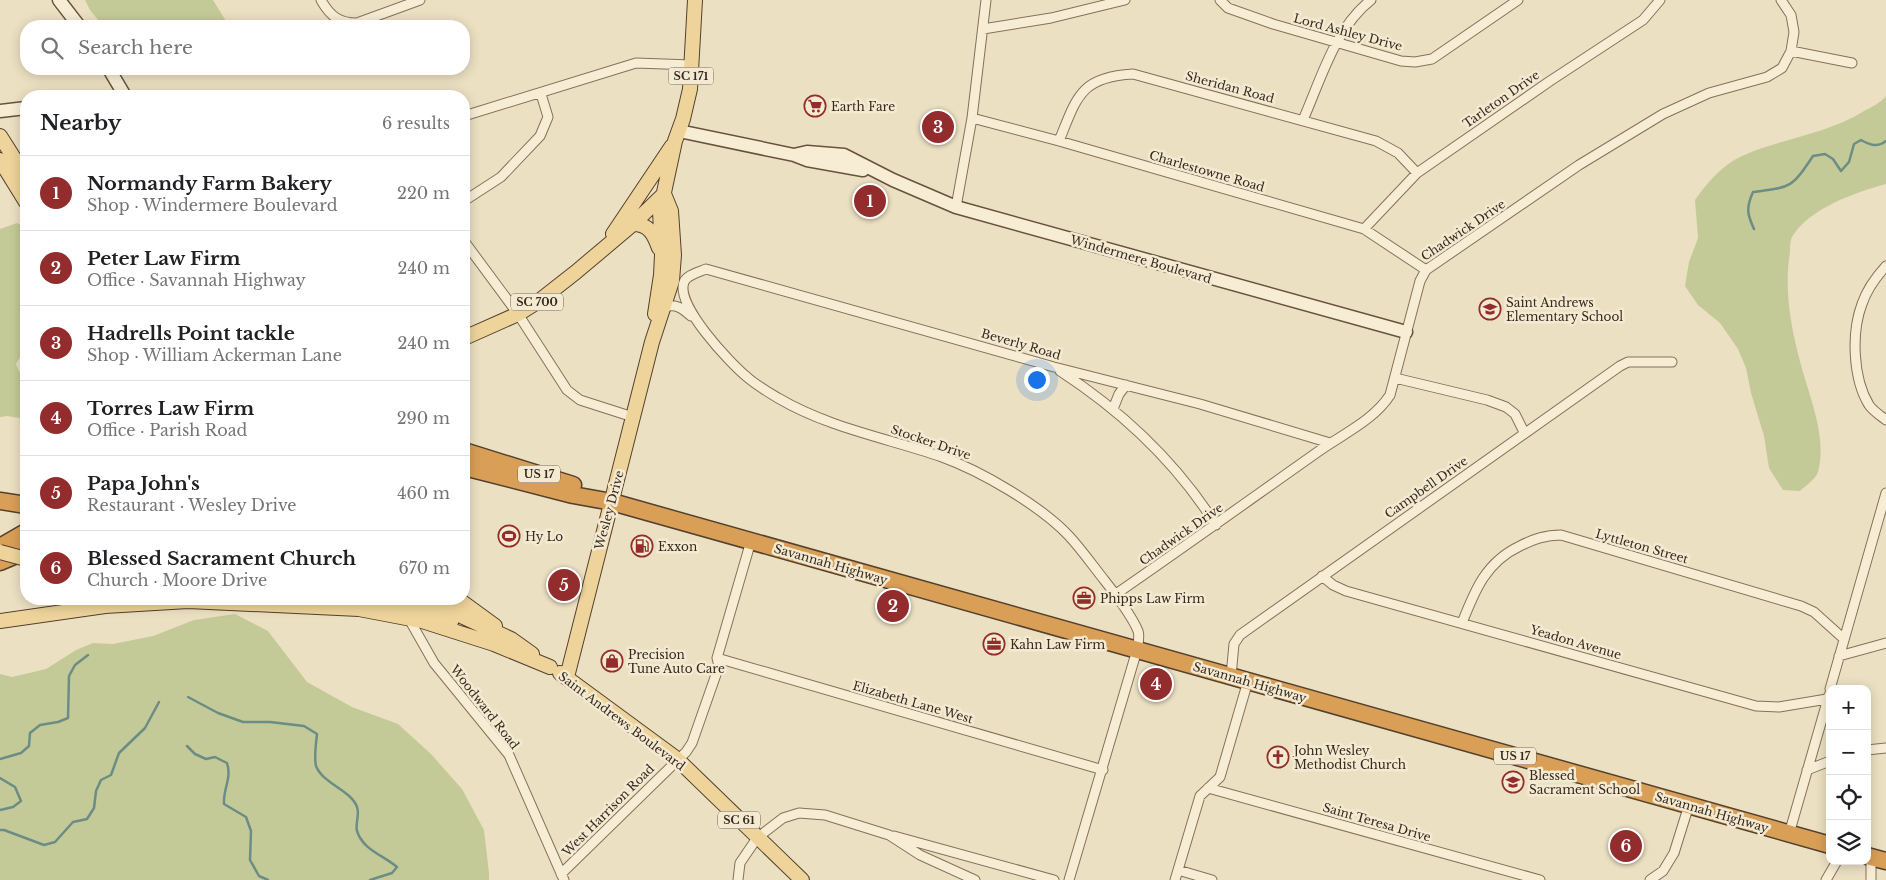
<!DOCTYPE html>
<html lang="en">
<head>
<meta charset="utf-8">
<style>
  :root { --surface:#fff; --page:#f6f6f6; --text:#202124; --muted:#757577; --line:#e0e0e0; --accent:#922c2d }
  body { margin:0; font-family:"Libre Baskerville",serif; background:var(--page); color:var(--text) }
  .controls { position:absolute; right:15px; bottom:15px; display:grid; overflow:hidden; border-radius:10px; box-shadow:0 2px 12px #0003 }
  .controls button { width:45px; height:45px; display:grid; place-items:center; padding:0; border:0; border-bottom:1px solid var(--line); background:var(--surface); color:var(--text); font:25px sans-serif }
  .you { position:absolute; left:1036px; top:379px; width:18px; height:18px; margin:-12px; border:4px solid #fff; border-radius:50%; background:#1a73e8; box-shadow:0 0 0 8px #1a73e833 }
  .badge { display:grid; place-items:center; width:32px; height:32px; border-radius:50%; background:var(--accent); color:#fff; font-size:16px; font-weight:700 }
  .pin { position:absolute; translate:-50% -50%; border:2px solid #fff; box-shadow:0 1px 5px #0006 }
  .list { margin:0; padding:0; list-style:none }
  h2 { display:flex; justify-content:space-between; align-items:center; height:65px; margin:0; padding:0 20px; font-size:21px }
  h2 small { font-size:16px; font-weight:400; color:var(--muted) }
  .list li { display:grid; grid-template-columns:32px 1fr auto; gap:15px; align-items:center; box-sizing:border-box; height:75px; padding:0 20px; border-top:1px solid var(--line) }
  .list b { display:block; font-size:19px; white-space:nowrap }
  .list p { margin:0; font-size:16px; white-space:nowrap; color:var(--muted) }
  .list em { font-size:16px; font-style:normal; color:var(--muted) }
  .icon { flex:none; width:28px; height:28px; fill:none; stroke:currentColor; stroke-width:2; stroke-linecap:round; stroke-linejoin:round }
  .map { position:relative; flex:none; width:1886px; height:880px; overflow:hidden }
  .search { position:absolute; background:var(--surface); box-shadow:0 2px 12px #0003; left:20px; top:20px; width:450px; height:55px; display:flex; align-items:center; gap:12px; box-sizing:border-box; padding:0 18px; border-radius:20px; color:var(--muted); font-size:19px }
  .panel { position:absolute; background:var(--surface); box-shadow:0 2px 12px #0003; left:20px; top:90px; width:450px; height:515px; border-radius:20px }
  .map>svg:first-child { display:block }
</style>
</head>
<body>
<div class="map">
<svg width="1886" height="880" viewBox="0 0 1886 880">
  <rect width="100%" height="100%" fill="#ece0c2"/>
  <path fill="#c4ca97" d="M85 0H213L229 26H103L90 10Z
    M1886 96V184C1856 192 1808 209 1792 237 1790 241 1790 248 1790 252 1783 295 1793 338 1805 379 1814 408 1826 442 1818 472 1816 479 1805 486 1800 491L1783 490 1769 468 1764 436 1751 393 1746 368 1738 349 1720 323 1698 305 1685 286 1689 262 1698 238 1695 200C1707 183 1722 165 1742 156 1782 138 1825 135 1864 111 1872 107 1880 103 1886 96Z
    M17 223 26 227V347L16 364 21 376 26 378V419L7 416 0 417V229Z
    M235 614 268 631 307 682 352 707 398 724 431 754 462 789 484 830 489 873V880H0V674L12 677 46 669 76 650 93 643 113 644 153 636 194 620Z"/>
  <g fill="none" stroke-linecap="round" stroke-linejoin="round">
    <path stroke="#6c8d85" stroke-width="2.5" d="M1754 229C1747 214 1746 208 1753 192 1791 187 1791 189 1813 156L1825 154 1833 159 1841 171 1849 162 1854 144 1861 140C1870 145 1877 148 1886 141
      M188 697 218 713 243 722H270L304 726 317 734C316 743 314 757 316 766 323 784 351 790 357 807 360 814 355 824 357 831 363 850 383 855 397 867L392 873 370 880
      M187 746 195 754 206 759 215 757 227 763C232 779 223 788 224 804L246 817 251 831 250 860 259 876 268 880
      M0 759 21 753 29 746 30 733 40 725 58 722 68 718 69 676 75 665 88 655
      M0 778 15 787 21 801 13 807 0 810
      M0 830H4L44 845 55 842 73 822 87 819 94 808 96 791 101 780 111 775 119 753 145 728 159 702"/>
    <g stroke="#85715a" stroke-width="11">
      <path id="street" d="M321 0C330 16 339 23 357 23L420 0
        M1220 0 1228 8 1273 24 1401 61 1415 62 1432 59 1518 0
        M983 29 1051 18 1125 0
        M1791 51 1852 63
        M464 116 636 63 692 65
        M972 118 1059 141 1364 229 1426 270
        M1303 120C1321 79 1335 28 1371 0
        M1059 141C1077 97 1080 77 1133 74L1376 141 1398 153 1417 173
        M464 201 501 177 540 136 548 117 541 94
        M956 207 972 118 986 0
        M1364 229 1417 173 1550 81 1643 20 1660 0
        M464 241 518 314 567 390 580 400 633 417
        M1886 266C1876 277 1867 289 1862 304 1851 333 1853 379 1869 405 1873 411 1881 416 1886 420
        M665 307C676 303 683 309 691 316
        M1060 371C1123 412 1176 462 1216 525
        M1395 378 1487 400 1506 407 1515 414 1524 432
        M1113 409 1119 394 1126 385
        M1322 576 1333 585 1346 591 1756 706 1779 707 1827 699
        M1116 594C1184 547 1251 499 1319 451 1343 434 1374 420 1390 395L1420 281 1426 270 1579 165 1663 114 1709 93 1767 77 1782 68 1791 51 1794 32 1791 15 1781 0
        M409 619 434 663 509 755 564 880
        M1462 623C1475 590 1486 562 1520 546 1534 539 1545 535 1561 535L1801 606 1814 612 1844 639
        M1839 656 1886 643
        M717 658 1103 770
        M1231 676 1234 644 1240 635 1620 366 1628 362H1672
        M1830 689 1886 493
        M1867 750 1886 748
        M1807 770 1830 761
        M1208 788 1540 880
        M1789 834 1829 695
        M894 836 1054 880
        M1178 870 1212 880
        M561 874 686 752 692 743 719 666 717 658 751 541
        M738 880 740 863 757 838 783 818 799 813 825 815 889 835 920 855 975 880
        M1069 880 1137 650C1138 644 1140 637 1138 631 1133 618 1114 592 1105 581 1093 566 1082 550 1069 536 1041 506 981 471 942 457 887 438 829 428 778 398 768 392 756 385 747 377 730 363 675 305 684 282 687 275 699 272 706 269L1054 367 1200 404 1330 443
        M1175 880 1200 796 1220 777 1248 681
        M1650 880 1663 871 1674 853 1689 805
        M1826 880 1837 861
        M1871 880V857"/>
    </g>
    <g stroke="#67523d" stroke-width="15">
      <path id="secondary" d="M59 0 79 26
        M109 69 125 96
        M0 111 26 108
        M679 131 794 155 807 160 863 170
        M794 155 807 152 844 155 893 180 956 207 1406 332"/>
    </g>
    <g stroke="#53402e" stroke-width="16">
      <path id="primary" d="M0 136 26 177
        M0 160 26 202
        M633 224C649 224 654 234 659 248
        M613 234 672 146
        M655 314 661 275 662 255 660 211 675 141 683 119 690 89 695 0
        M464 338 518 314 539 301 576 272 633 224 664 194
        M369 599C398 603 424 610 451 622
        M424 599 511 639 532 654
        M458 599 495 626
        M0 621 105 606 188 601 359 609 422 621 494 644 550 667
        M560 673 677 759 802 880
        M567 677 652 342 672 281 674 255 671 211 664 194"/>
    </g>
    <g stroke="#53402e" stroke-width="19">
      <path id="highway" d="M464 451 573 485
        M464 467 573 495 612 502 1830 845
        M0 501 26 505
        M0 547 26 532
        M0 562 26 551
        M1867 856 1886 861"/>
    </g>
    <use href="#street" stroke="#f7edd5" stroke-width="9"/>
    <use href="#secondary" stroke="#f7edd5" stroke-width="12"/>
    <use href="#primary" stroke="#eed49b" stroke-width="14"/>
    <use href="#highway" stroke="#d99f56" stroke-width="16"/>
    <g stroke="#53402e" stroke-width="16" stroke-linecap="butt">
      <path id="primary-bridge" d="M0 552 26 559"/>
    </g>
    <use href="#primary-bridge" stroke="#eed49b" stroke-width="14"/>
  </g>
  <defs>
    <g id="supermarket-ring" transform="scale(1.125)"><circle r="9.5" fill="#f4ead2" stroke="#922c2d" stroke-width="1.5"/><path d="M-6-5.5h2.5l.6 2H6L4.5 2H-2.5L-4.4-4H-6ZM-1.5 3.2a1.3 1.3 0 1 0 .1 0ZM3 3.2a1.3 1.3 0 1 0 .1 0Z" fill="#922c2d"/></g>
    <g id="school-ring" transform="scale(1.125)"><circle r="9.5" fill="#f4ead2" stroke="#922c2d" stroke-width="1.5"/><path d="M0-5L7-2L0 1L-7-2ZM-4 1L0 2.5L4 1V4Q0 6-4 4Z" fill="#922c2d"/></g>
    <g id="stadium-ring" transform="scale(1.125)"><circle r="9.5" fill="#f4ead2" stroke="#922c2d" stroke-width="1.5"/><path d="M0-5a6.5 5 0 1 0 0 10a6.5 5 0 1 0 0-10ZM-3.5-1.8h7v3.6h-7Z" fill="#922c2d"/></g>
    <g id="fuel-ring" transform="scale(1.125)"><circle r="9.5" fill="#f4ead2" stroke="#922c2d" stroke-width="1.5"/><path d="M-5.5-6h7V0h2V4h1.3V-2.5L3-4.5l.8-.8L6-3V5H2.5V1h-1V6h-7ZM-4.2-4.7v3.2H.2V-4.7Z" fill="#922c2d"/></g>
    <g id="office-ring" transform="scale(1.125)"><circle r="9.5" fill="#f4ead2" stroke="#922c2d" stroke-width="1.5"/><path d="M-6-3h4V-5.5h4V-3h4V5H-6ZM-1-4.5V-3h2v-1.5ZM-6 0V1H6V0Z" fill="#922c2d"/></g>
    <g id="shop-ring" transform="scale(1.125)"><circle r="9.5" fill="#f4ead2" stroke="#922c2d" stroke-width="1.5"/><path d="M-5-2.5h2.3a2.7 3.5 0 0 1 5.4 0H5L5.5 6h-11ZM-1.5-2.5h3a1.5 2.3 0 0 0-3 0Z" fill="#922c2d"/></g>
    <g id="church-ring" transform="scale(1.125)"><circle r="9.5" fill="#f4ead2" stroke="#922c2d" stroke-width="1.5"/><path d="M-1.2-6h2.4v3.5h3.3v2.4h-3.3V6h-2.4V-.1h-3.3v-2.4h3.3Z" fill="#922c2d"/></g>
  </defs>
  <g fill-rule="evenodd">
    <use href="#supermarket-ring" x="815" y="106"/>
    <use href="#school-ring" x="1490" y="309"/>
    <use href="#stadium-ring" x="509" y="536"/>
    <use href="#fuel-ring" x="642" y="546"/>
    <use href="#office-ring" x="1084" y="598"/>
    <use href="#office-ring" x="994" y="644"/>
    <use href="#shop-ring" x="612" y="661"/>
    <use href="#church-ring" x="1278" y="757"/>
    <use href="#school-ring" x="1513" y="782"/>
  </g>
  <g text-anchor="middle" dominant-baseline="central" stroke-width="5" stroke-linejoin="round" paint-order="stroke">
    <g fill="#f4ead2" stroke="#6f6354" stroke-width="1">
      <rect x="668.5" y="67.5" width="45" height="17" rx="4"/>
      <rect x="511" y="293.5" width="52" height="17" rx="4"/>
      <rect x="518" y="465.5" width="42" height="17" rx="4"/>
      <rect x="1494" y="747.5" width="42" height="17" rx="4"/>
      <rect x="718" y="811.5" width="42" height="17" rx="4"/>
    </g>
    <g font-size="11" font-weight="bold" fill="#36291e">
      <text x="691" y="76">SC 171</text>
      <text x="537" y="302">SC 700</text>
      <text x="539" y="474">US 17</text>
      <text x="1515" y="756">US 17</text>
      <text x="739" y="820">SC 61</text>
    </g>
    <g font-size="12" fill="#36291e" stroke="#f4ead2">
      <text transform="translate(1348 32) rotate(15)">Lord Ashley Drive</text>
      <text transform="translate(1230 87) rotate(15)">Sheridan Road</text>
      <text transform="translate(1501 99) rotate(-35)">Tarleton Drive</text>
      <text transform="translate(1207 171) rotate(16)">Charlestowne Road</text>
      <text transform="translate(1463 230) rotate(-34)">Chadwick Drive</text>
      <text transform="translate(1141 259) rotate(16)">Windermere Boulevard</text>
      <text transform="translate(1021 344) rotate(16)">Beverly Road</text>
      <text transform="translate(931 442) rotate(19)">Stocker Drive</text>
      <text transform="translate(1426 487) rotate(-35)">Campbell Drive</text>
      <text transform="translate(609 510) rotate(-75)">Wesley Drive</text>
      <text transform="translate(1181 534) rotate(-35)">Chadwick Drive</text>
      <text transform="translate(1642 546) rotate(16)">Lyttleton Street</text>
      <text transform="translate(831 564) rotate(16)">Savannah Highway</text>
      <text transform="translate(1576 642) rotate(16)">Yeadon Avenue</text>
      <text transform="translate(1250 682) rotate(16)">Savannah Highway</text>
      <text transform="translate(913 702) rotate(16)">Elizabeth Lane West</text>
      <text transform="translate(485 707) rotate(52)">Woodward Road</text>
      <text transform="translate(622 721) rotate(37)">Saint Andrews Boulevard</text>
      <text transform="translate(608 810) rotate(-45)">West Harrison Road</text>
      <text transform="translate(1712 812) rotate(16)">Savannah Highway</text>
      <text transform="translate(1377 822) rotate(16)">Saint Teresa Drive</text>
    </g>
    <g font-size="12" fill="#36291e" stroke="#f4ead2" text-anchor="start">
      <text x="831" y="106">Earth Fare</text>
      <text x="1506" y="302">Saint Andrews<tspan x="1506" dy="14">Elementary School</tspan></text>
      <text x="525" y="536">Hy Lo</text>
      <text x="658" y="546">Exxon</text>
      <text x="1100" y="598">Phipps Law Firm</text>
      <text x="1010" y="644">Kahn Law Firm</text>
      <text x="628" y="654">Precision<tspan x="628" dy="14">Tune Auto Care</tspan></text>
      <text x="1294" y="750">John Wesley<tspan x="1294" dy="14">Methodist Church</tspan></text>
      <text x="1529" y="775">Blessed<tspan x="1529" dy="14">Sacrament School</tspan></text>
    </g>
  </g>
</svg>
<div class="controls">
<button>+</button>
<button>−</button>
<button><svg class="icon" aria-label="locate" viewBox="0 0 24 24"><circle cx="12" cy="12" r="6"/><path d="M12 2v4M12 18v4M2 12h4M18 12h4"/></svg></button>
<button><svg class="icon" aria-label="layers" viewBox="0 0 24 24"><path d="M12 4l9 5-9 5-9-5zM3 14l9 5 9-5"/></svg></button>
</div>
<div class="you"></div>
<div class="pin badge" style="left:870px;top:201px">1</div>
<div class="pin badge" style="left:893px;top:606px">2</div>
<div class="pin badge" style="left:938px;top:127px">3</div>
<div class="pin badge" style="left:1156px;top:684px">4</div>
<div class="pin badge" style="left:564px;top:585px">5</div>
<div class="pin badge" style="left:1626px;top:846px">6</div>
<div class="search"><svg class="icon" aria-label="search" viewBox="0 0 24 24"><circle cx="10" cy="10" r="6"/><path d="M15 15l6 6"/></svg>Search here</div>
<section class="panel">
<h2>Nearby<small>6 results</small></h2>
<ul class="list">
<li><span class="badge">1</span><div><b>Normandy Farm Bakery</b><p>Shop · Windermere Boulevard</p></div><em>220 m</em></li>
<li><span class="badge">2</span><div><b>Peter Law Firm</b><p>Office · Savannah Highway</p></div><em>240 m</em></li>
<li><span class="badge">3</span><div><b>Hadrells Point tackle</b><p>Shop · William Ackerman Lane</p></div><em>240 m</em></li>
<li><span class="badge">4</span><div><b>Torres Law Firm</b><p>Office · Parish Road</p></div><em>290 m</em></li>
<li><span class="badge">5</span><div><b>Papa John's</b><p>Restaurant · Wesley Drive</p></div><em>460 m</em></li>
<li><span class="badge">6</span><div><b>Blessed Sacrament Church</b><p>Church · Moore Drive</p></div><em>670 m</em></li>
</ul>
</section>
</div>
</body>
</html>
